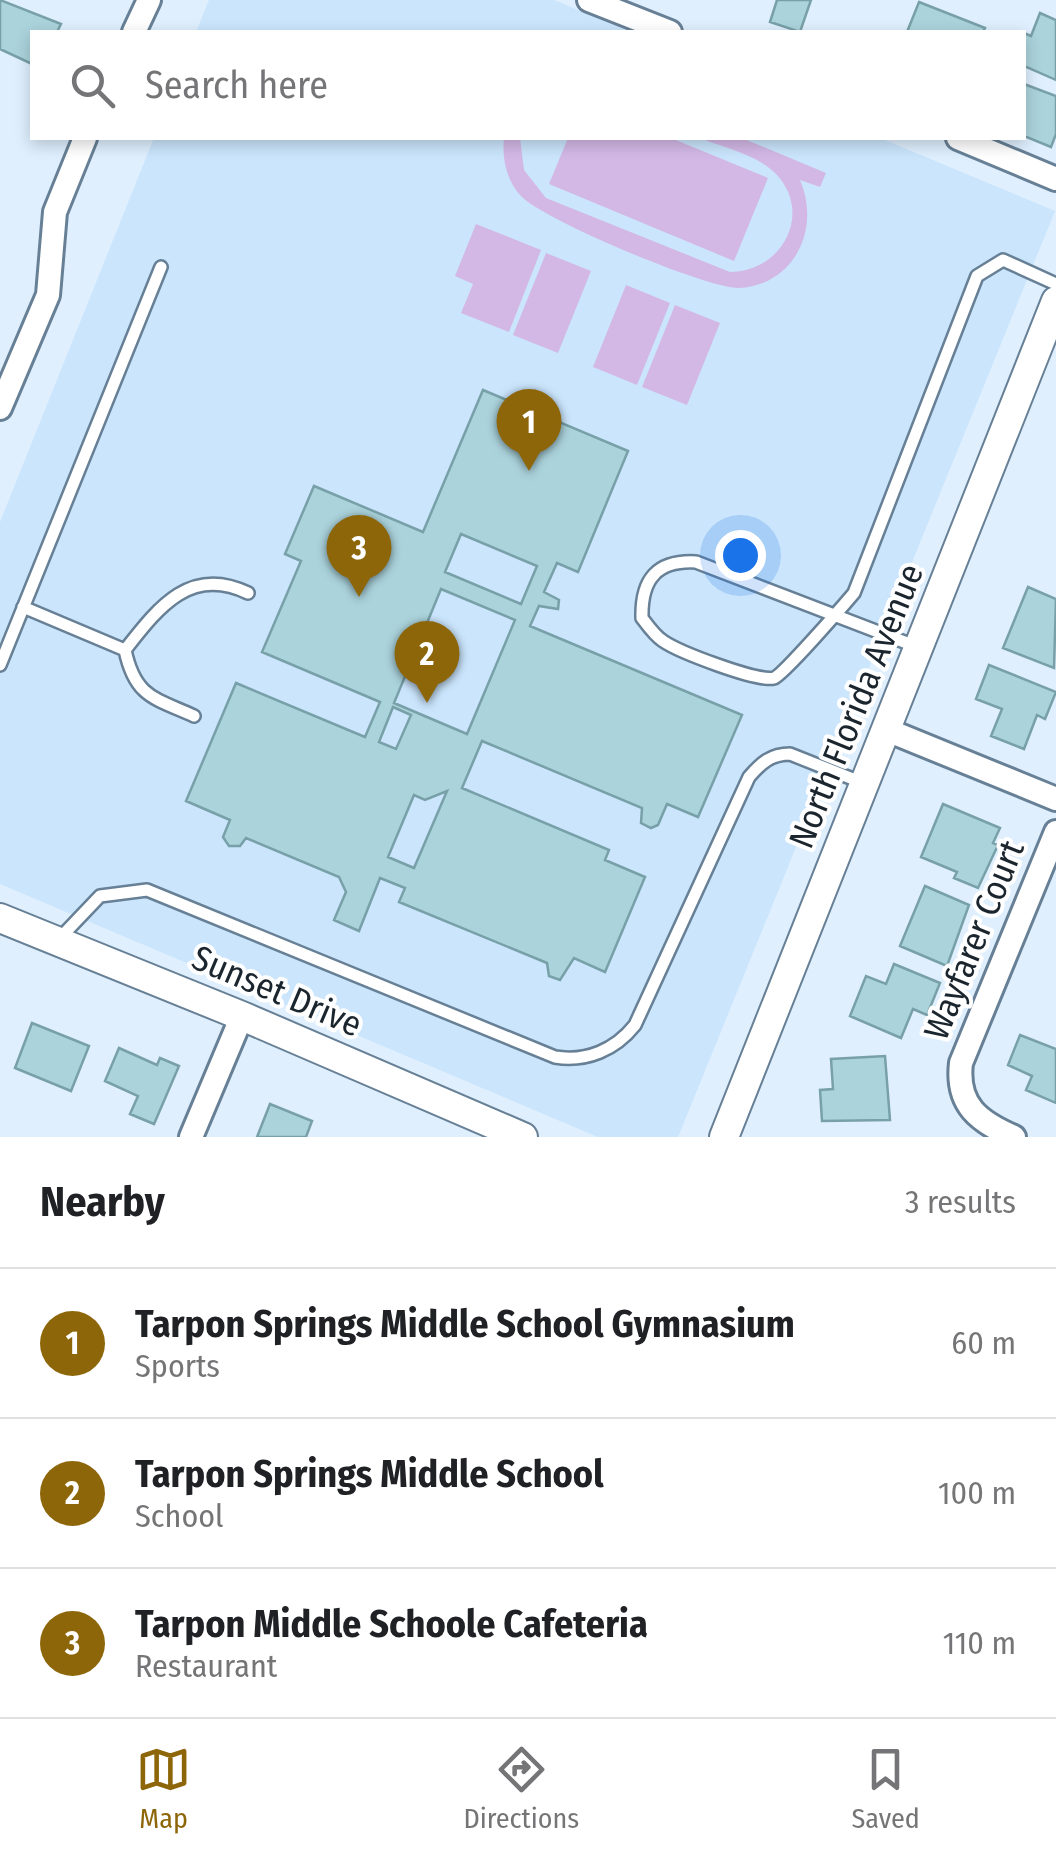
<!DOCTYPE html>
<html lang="en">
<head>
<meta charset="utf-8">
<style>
  :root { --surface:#fff; --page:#f2f2f2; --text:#202124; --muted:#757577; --line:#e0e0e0; --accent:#8e660a }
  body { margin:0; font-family:"Fira Sans Condensed",sans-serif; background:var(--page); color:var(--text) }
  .you { position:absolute; left:740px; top:555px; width:35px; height:35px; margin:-25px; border:8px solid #fff; border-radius:50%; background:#1a73e8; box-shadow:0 0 0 15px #1a73e833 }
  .badge { display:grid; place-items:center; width:65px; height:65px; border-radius:50%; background:var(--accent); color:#fff; font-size:32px; font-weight:700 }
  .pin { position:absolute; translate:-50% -82px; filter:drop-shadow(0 2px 5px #0008) }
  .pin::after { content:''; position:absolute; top:52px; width:35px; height:30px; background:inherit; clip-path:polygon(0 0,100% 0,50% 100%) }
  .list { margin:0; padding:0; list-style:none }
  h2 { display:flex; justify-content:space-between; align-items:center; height:130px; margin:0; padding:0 40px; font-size:42px }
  h2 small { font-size:32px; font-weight:400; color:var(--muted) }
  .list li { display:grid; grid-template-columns:65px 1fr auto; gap:30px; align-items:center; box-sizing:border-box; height:150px; padding:0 40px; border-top:2px solid var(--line) }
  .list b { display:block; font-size:38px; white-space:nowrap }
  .list p { margin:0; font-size:32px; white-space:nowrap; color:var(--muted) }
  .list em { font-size:32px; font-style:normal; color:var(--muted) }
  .icon { flex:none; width:55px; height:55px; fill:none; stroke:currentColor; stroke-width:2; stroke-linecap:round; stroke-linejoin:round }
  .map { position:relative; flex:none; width:1056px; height:1137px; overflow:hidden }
  .search { position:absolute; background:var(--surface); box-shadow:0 5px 15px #0003; left:30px; right:30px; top:30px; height:110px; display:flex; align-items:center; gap:25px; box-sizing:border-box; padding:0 35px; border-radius:0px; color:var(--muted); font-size:38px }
  .sheet { height:580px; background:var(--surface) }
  nav { display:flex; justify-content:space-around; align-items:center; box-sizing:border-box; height:140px; border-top:2px solid var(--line); background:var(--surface); font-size:28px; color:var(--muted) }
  nav a { display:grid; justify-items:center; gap:5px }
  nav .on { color:var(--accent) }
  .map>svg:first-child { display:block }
</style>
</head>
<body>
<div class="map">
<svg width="1056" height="1137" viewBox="0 0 1056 1137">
  <rect width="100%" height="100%" fill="#dfeffe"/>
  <path fill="#cae5fc" d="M209 0H554L631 32H196Z
    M154 138H880L1055 211 678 1137H598L0 884V522Z"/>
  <path fill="#d3b8e6" d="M504 138H520L524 170 546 198 730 272C781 272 814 214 776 174 758 155 723 147 699 138H742L826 173 820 187 800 180C821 228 795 285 739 288 708 289 540 219 520 195 506 179 502 158 504 138Z
    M568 138H671L768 178 734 261 549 184Z
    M476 224 541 250 509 332 461 313 473 284 455 276Z
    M546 253 591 271 558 353 513 335Z
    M626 285 670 303 637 385 593 367Z
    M675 305 720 323 687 405 642 387Z"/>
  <path fill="#abd3dc" stroke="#78a0a8" stroke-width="2.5" fill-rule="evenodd" d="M0 0 61 24 57 32H32V64L0 49Z
    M777 0H811L800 32 770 22Z
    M919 2 985 28 983 32H907Z
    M1040 13 1056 20V80L1024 66V33L1031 36Z
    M1024 84 1056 96V134L1051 147 1024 136Z
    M483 390 628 451 578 572 557 563 544 592 559 600 558 609 539 606 530 626 742 715 698 817 667 804 658 825 651 828 641 823 642 808 482 741 462 788 609 850 605 860 645 877 605 972 574 958 560 980 549 976 547 963 399 902 405 888 380 878 359 931 334 920 346 892 339 877 246 838 240 846H229L223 837 230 820 186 801 236 683 365 737 380 702 262 652 301 561 285 554 314 486 423 532ZM461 534 537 566 521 604 445 572ZM441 589 515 620 467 734 394 703ZM393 707 411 715 396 749 379 742ZM447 791 414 868 388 857 414 795 425 800Z
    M1028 587 1056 599 1054 668 1003 648Z
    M989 665 1056 692 1045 719 1037 715 1024 749 991 736 1002 709 976 699Z
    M943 804 1000 828 993 843 998 845 978 888 954 878 957 872 921 857Z
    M925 886 969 905 947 966 900 946Z
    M894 964 940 983 927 1015 913 1009 901 1038 850 1016 866 976 886 984Z
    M32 1023 89 1046 71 1091 15 1068Z
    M1020 1035 1056 1049V1103L1026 1090 1032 1076 1008 1065Z
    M119 1048 157 1065 160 1058 179 1066 154 1124 130 1114 138 1096 105 1081Z
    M885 1056 890 1120 822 1121 820 1090 833 1089 831 1059Z
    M270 1104 312 1121 306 1137H257Z"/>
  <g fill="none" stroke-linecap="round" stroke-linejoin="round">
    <g stroke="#678096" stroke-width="16">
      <path id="service" d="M23 607 125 650C135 697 154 698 194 716
        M920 648 696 562C657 560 641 579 642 618 648 626 655 636 663 641 679 652 757 682 774 678 783 675 843 606 854 593L977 276 1003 260 1056 284
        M125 650C158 608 190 565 248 593
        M0 665 161 267
        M59 939 100 896 147 890 555 1057C587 1062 615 1050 635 1025L749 777C761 763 771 754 790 754L863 783"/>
    </g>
    <g stroke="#678096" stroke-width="28">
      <path id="minor" d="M589 0 670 32
        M134 32 149 0
        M958 138 1056 179
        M0 408 48 295 55 212 85 138
        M887 730 1056 799
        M191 1137 242 1016
        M1014 1137C979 1122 956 1105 961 1063L1056 832"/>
    </g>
    <g stroke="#678096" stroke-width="32">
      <path id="tertiary" d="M0 918 242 1016 523 1137
        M724 1137 1056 301"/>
    </g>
    <use href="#service" stroke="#fff" stroke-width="11"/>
    <use href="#minor" stroke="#fff" stroke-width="22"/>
    <use href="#tertiary" stroke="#fff" stroke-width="28"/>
  </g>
  <g text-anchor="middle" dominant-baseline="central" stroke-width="8" stroke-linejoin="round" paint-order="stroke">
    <g font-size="35" fill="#1b252e" stroke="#fff">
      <text transform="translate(856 706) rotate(-68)">North Florida Avenue</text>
      <text transform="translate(974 940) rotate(-68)">Wayfarer Court</text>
      <text transform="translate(277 991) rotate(23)">Sunset Drive</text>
    </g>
  </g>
</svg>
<div class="you"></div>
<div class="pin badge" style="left:529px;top:471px">1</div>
<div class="pin badge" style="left:427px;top:703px">2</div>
<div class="pin badge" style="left:359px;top:597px">3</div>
<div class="search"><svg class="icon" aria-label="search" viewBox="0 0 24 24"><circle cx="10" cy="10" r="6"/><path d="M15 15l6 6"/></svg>Search here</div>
</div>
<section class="sheet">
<h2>Nearby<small>3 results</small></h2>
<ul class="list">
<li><span class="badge">1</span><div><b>Tarpon Springs Middle School Gymnasium</b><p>Sports</p></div><em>60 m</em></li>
<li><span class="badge">2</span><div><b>Tarpon Springs Middle School</b><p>School</p></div><em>100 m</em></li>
<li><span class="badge">3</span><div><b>Tarpon Middle Schoole Cafeteria</b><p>Restaurant</p></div><em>110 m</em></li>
</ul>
</section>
<nav>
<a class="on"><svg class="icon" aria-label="map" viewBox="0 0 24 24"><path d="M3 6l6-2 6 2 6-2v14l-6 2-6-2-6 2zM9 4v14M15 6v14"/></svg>Map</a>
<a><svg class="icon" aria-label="directions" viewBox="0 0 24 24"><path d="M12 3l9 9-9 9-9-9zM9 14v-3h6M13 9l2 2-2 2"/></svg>Directions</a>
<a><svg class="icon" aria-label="saved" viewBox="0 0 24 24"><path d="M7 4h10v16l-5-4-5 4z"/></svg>Saved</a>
</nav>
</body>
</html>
